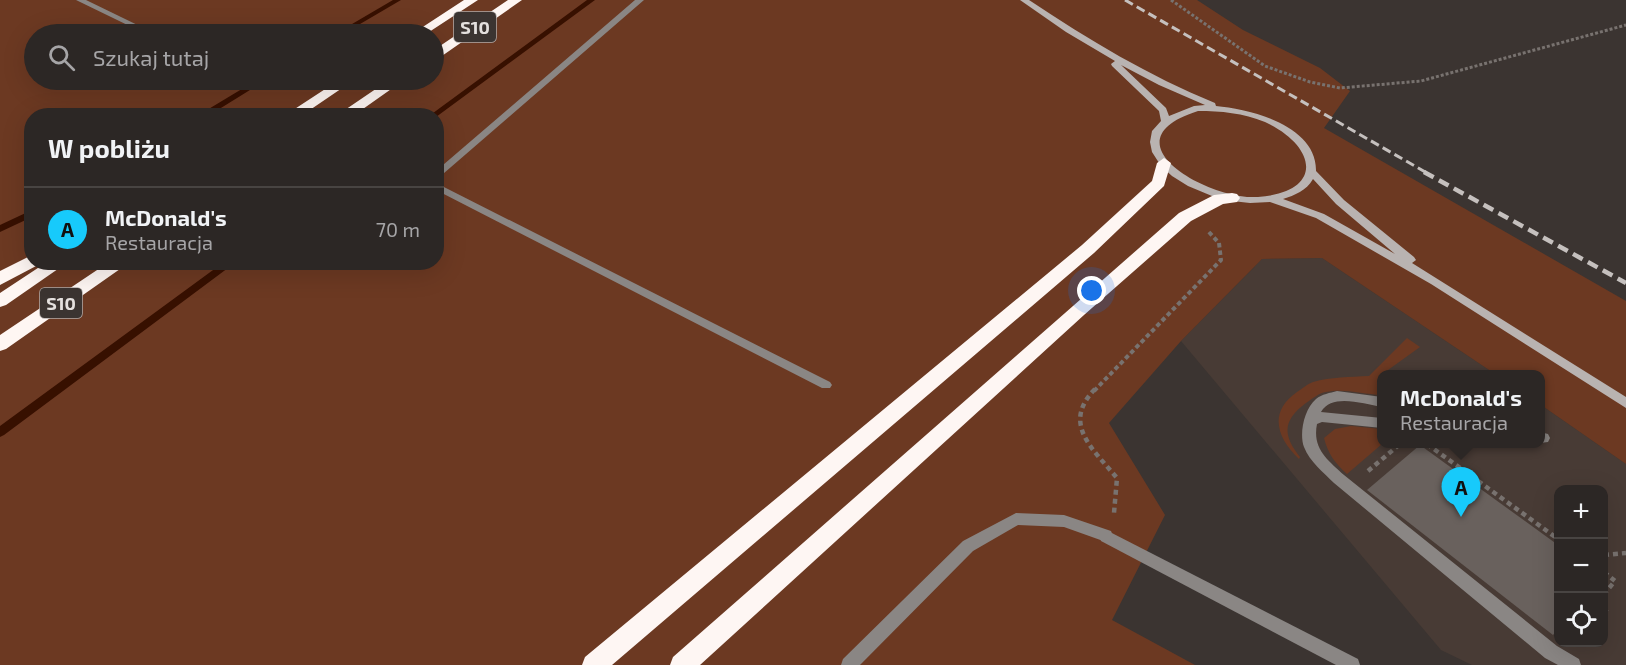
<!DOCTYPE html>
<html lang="pl">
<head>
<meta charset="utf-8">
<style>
  :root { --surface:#2c2725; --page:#342f2d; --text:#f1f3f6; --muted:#a6a5a7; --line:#484442; --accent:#17cafb }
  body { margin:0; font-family:"Exo 2",sans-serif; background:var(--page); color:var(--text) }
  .controls { position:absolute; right:18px; bottom:18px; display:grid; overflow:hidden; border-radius:12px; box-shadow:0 6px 24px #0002 }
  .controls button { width:54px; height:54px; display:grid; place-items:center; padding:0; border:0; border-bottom:2px solid var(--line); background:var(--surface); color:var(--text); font:30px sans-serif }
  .you { position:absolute; left:1092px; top:291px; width:21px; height:21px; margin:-15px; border:4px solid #fff; border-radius:50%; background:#1a73e8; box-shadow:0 0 0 9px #1a73e833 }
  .badge { display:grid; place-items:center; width:39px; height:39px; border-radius:50%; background:var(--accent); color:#111; font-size:20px; font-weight:700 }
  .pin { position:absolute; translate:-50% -50px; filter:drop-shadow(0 2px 3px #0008) }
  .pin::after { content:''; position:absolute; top:32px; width:21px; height:18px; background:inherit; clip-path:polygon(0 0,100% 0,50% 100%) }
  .popup { position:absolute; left:1377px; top:370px; width:168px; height:78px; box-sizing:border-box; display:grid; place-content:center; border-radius:12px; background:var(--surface); filter:drop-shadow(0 2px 4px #0005); font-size:20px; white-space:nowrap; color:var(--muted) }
  .popup b { font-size:22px; color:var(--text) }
  .popup::after { content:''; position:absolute; left:50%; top:100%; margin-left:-12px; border:12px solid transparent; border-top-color:var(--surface) }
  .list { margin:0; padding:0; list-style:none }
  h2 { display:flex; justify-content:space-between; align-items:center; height:78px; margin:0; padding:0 24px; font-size:26px }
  h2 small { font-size:20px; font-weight:400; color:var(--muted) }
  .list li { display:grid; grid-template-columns:39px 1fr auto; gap:18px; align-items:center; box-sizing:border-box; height:84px; padding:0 24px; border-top:2px solid var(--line) }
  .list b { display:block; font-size:22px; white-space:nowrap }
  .list p { margin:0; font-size:20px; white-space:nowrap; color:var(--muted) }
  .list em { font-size:20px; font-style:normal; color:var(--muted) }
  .icon { flex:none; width:33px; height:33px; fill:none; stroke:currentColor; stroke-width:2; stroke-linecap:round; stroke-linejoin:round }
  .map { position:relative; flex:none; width:1626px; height:665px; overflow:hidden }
  .search { position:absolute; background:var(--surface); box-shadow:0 6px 24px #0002; left:24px; top:24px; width:420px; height:66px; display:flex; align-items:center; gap:15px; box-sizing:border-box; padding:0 21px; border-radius:33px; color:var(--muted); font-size:22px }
  .panel { position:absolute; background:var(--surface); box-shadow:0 6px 24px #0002; left:24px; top:108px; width:420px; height:162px; border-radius:24px }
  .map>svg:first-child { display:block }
</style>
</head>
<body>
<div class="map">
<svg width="1626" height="665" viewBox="0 0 1626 665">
  <rect width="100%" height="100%" fill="#3b3431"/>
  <path fill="#483b35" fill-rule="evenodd" d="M1322 258 1495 374H1382V444H1540L1541 405 1626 464V665H1472L1441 650 1181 341 1262 259ZM1558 490H1604V642H1558Z"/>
  <path fill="#6c3922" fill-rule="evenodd" d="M0 0H1197L1243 30 1320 68 1350 91 1324 128 1626 301V464L1541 405 1540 374H1495L1322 258 1262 259 1181 341 1109 423 1165 515 1112 620 1195 665H0ZM34 34H434V80H34ZM32 116H436V262H32Z
    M1407 338 1420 347 1388 370 1394 374H1382L1381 395C1364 394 1343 388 1326 392 1319 393 1312 399 1306 403 1283 420 1282 435 1300 457L1299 459C1277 438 1268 412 1297 392 1302 389 1307 384 1313 382 1331 377 1350 377 1369 376Z
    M1351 426 1381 429 1382 444 1347 474C1335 463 1328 454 1324 438L1335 429Z"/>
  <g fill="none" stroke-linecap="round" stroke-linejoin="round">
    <path fill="#371000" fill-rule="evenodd" d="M393 0H401L343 34H335Z
      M587 0H595L436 117V116H429Z
      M257 80H266L208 116H197Z
      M32 210V217L0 232V225Z
      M224 262H236L4 435 0 437V426Z"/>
  </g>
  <path fill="#69615d" d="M1420 445 1558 545V629L1553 635 1367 490Z"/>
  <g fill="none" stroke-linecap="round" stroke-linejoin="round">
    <path stroke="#78726f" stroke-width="3" stroke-dasharray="3 2" stroke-linecap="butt" d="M1171 0 1265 66 1310 82 1340 88 1421 81 1626 25"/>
    <path stroke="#78726f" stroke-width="4" stroke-dasharray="4.5 3" stroke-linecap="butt" d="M1094 391 1221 260 1219 243 1208 231"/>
    <path stroke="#78726f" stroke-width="4.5" stroke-dasharray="5 4" stroke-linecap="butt" d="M1095 389C1061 424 1093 449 1117 478L1114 513
      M1427 444 1558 539
      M1368 471 1400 444
      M1604 555 1626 553
      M1604 572 1615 581 1604 594
      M1604 609 1607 612"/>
    <path fill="#8a8684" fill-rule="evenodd" d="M76 0H86L156 34H146Z
      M635 0H644L436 180V171Z
      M436 183 830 382 832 385 830 388H822L436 190Z
      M1337 391 1382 397V407C1363 404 1332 393 1321 412L1382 418V428L1322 422 1317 424C1312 449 1328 460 1344 475L1557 646 1579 659 1581 665H1558L1545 658 1334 483C1323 472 1310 462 1304 447 1299 434 1304 409 1316 399 1322 394 1330 393 1337 391Z
      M1540 432 1548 434 1550 438 1548 442 1540 443Z
      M1016 513 1064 515 1111 531 1113 536 1111 541 1106 542 1064 527 1018 525 973 551 860 665H841L843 659 963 541Z"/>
    <path fill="#8a8684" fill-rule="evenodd" d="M1106 530 1358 659 1360 665H1336L1101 541 1099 536 1101 531Z"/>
    <path fill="#b9b3b1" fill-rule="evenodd" d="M1020 0H1029C1089 40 1149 76 1215 103L1216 106C1251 109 1317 126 1316 171L1344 200 1414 257 1416 260 1412 263 1626 397V408L1431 284 1316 218 1270 202 1250 203 1232 201 1212 196 1188 186 1172 176 1161 166 1152 152 1150 142 1152 131 1161 121 1159 111 1112 66 1111 64 1115 61 1066 32ZM1121 65 1159 85 1205 105 1194 106 1169 116 1166 108ZM1198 111C1221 111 1243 113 1265 122 1317 146 1325 192 1258 197 1208 200 1103 141 1198 111ZM1313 179 1336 204 1395 254 1324 214 1283 199C1295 195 1306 191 1313 179Z"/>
    <path fill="#fef6f3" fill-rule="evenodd" d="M464 0H478L426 34H412Z
      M508 0H522L439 58 434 59V50Z
      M339 80H354L301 116H284Z
      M389 80H404L353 116H336Z
      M1164 158 1171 163 1164 186 1094 253 612 665H582L585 657 1082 245 1152 181 1157 163Z
      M1232 193 1237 194 1240 198 1237 202 1223 204 1191 221 1084 315 700 665H670L673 657 1179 213 1214 195Z
      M32 255V262H39L38 265 0 285V271Z
      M47 262H68L6 305 0 307V293Z
      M109 262H130L6 349 0 351V335Z"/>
    <path stroke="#c5c0be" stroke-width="3" stroke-dasharray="9 4.5" stroke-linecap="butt" d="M1125 0 1427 173"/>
    <path stroke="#c5c0be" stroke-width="4.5" stroke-dasharray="11 6" stroke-linecap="butt" d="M1424 172 1626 283"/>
  </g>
  <g text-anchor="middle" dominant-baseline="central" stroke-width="4.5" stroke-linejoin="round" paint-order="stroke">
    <g fill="#3b3431" stroke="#b1acaa" stroke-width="1.5">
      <rect x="454" y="12" width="42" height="30" rx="4.5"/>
      <rect x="40" y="288" width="42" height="30" rx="4.5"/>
    </g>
    <g font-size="18" font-weight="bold" fill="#e4e0de">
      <text x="475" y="27">S10</text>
      <text x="61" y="303">S10</text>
    </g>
  </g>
</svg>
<div class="controls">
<button>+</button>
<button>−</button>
<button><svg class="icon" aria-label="locate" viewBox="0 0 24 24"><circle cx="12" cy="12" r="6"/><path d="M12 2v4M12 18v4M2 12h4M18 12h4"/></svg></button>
</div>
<div class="you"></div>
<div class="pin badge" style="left:1461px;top:517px">A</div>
<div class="popup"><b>McDonald's</b>Restauracja</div>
<div class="search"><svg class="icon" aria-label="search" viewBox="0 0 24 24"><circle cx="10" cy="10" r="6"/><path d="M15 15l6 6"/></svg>Szukaj tutaj</div>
<section class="panel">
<h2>W pobliżu<small></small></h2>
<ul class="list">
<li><span class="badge">A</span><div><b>McDonald's</b><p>Restauracja</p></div><em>70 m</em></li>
</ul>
</section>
</div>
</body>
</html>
